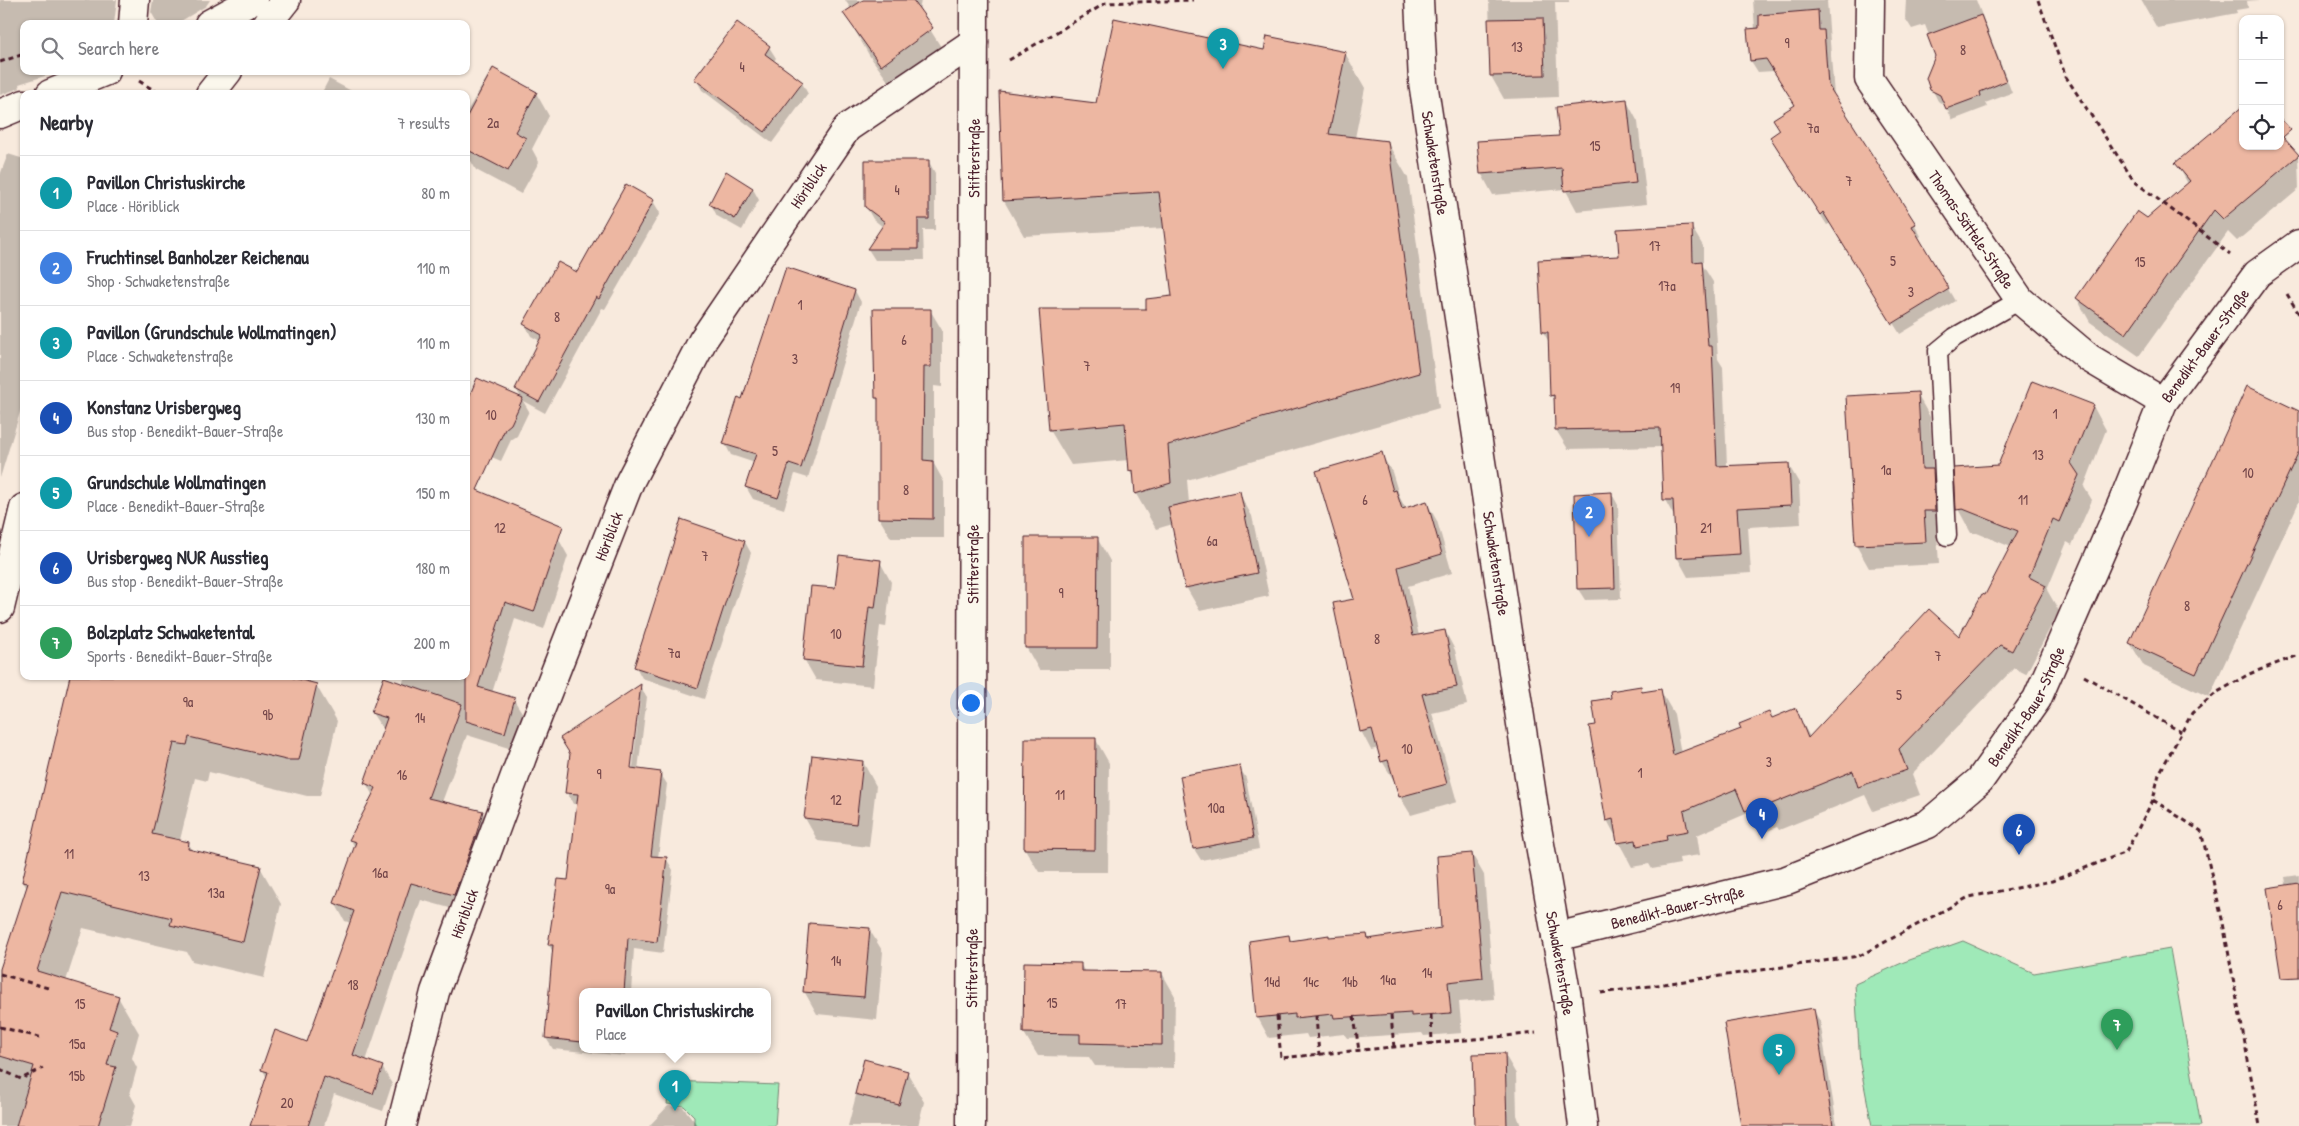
<!DOCTYPE html>
<html lang="en">
<head>
<meta charset="utf-8">
<style>
  :root { --surface:#fff; --page:#f7f7f7; --text:#2b2b33; --muted:#7c7c81; --line:#e1e1e2; --accent:#4a1f2b }
  body { margin:0; font-family:"Patrick Hand",sans-serif; background:var(--page); color:var(--text) }
  .controls { position:absolute; right:15px; top:15px; display:grid; overflow:hidden; border-radius:10px; box-shadow:0 1px 4px #0004 }
  .controls button { width:45px; height:45px; display:grid; place-items:center; padding:0; border:0; border-bottom:1px solid var(--line); background:var(--surface); color:var(--text); font:25px sans-serif }
  .you { position:absolute; left:970px; top:702px; width:18px; height:18px; margin:-12px; border:4px solid #fff; border-radius:50%; background:#1a73e8; box-shadow:0 0 0 8px #1a73e833 }
  .badge { display:grid; place-items:center; width:32px; height:32px; border-radius:50%; background:var(--accent); color:#fff; font-size:16px; font-weight:700 }
  .pin { position:absolute; translate:-50% -41px; filter:drop-shadow(0 1px 2px #0008) }
  .pin::after { content:''; position:absolute; top:26px; width:18px; height:15px; background:inherit; clip-path:polygon(0 0,100% 0,50% 100%) }
  .popup { position:absolute; left:579px; top:988px; width:192px; height:65px; box-sizing:border-box; display:grid; place-content:center; border-radius:10px; background:var(--surface); filter:drop-shadow(0 1px 4px #0005); font-size:16px; white-space:nowrap; color:var(--muted) }
  .popup b { font-size:19px; color:var(--text) }
  .popup::after { content:''; position:absolute; left:50%; top:100%; margin-left:-10px; border:10px solid transparent; border-top-color:var(--surface) }
  .list { margin:0; padding:0; list-style:none }
  h2 { display:flex; justify-content:space-between; align-items:center; height:65px; margin:0; padding:0 20px; font-size:21px }
  h2 small { font-size:16px; font-weight:400; color:var(--muted) }
  .list li { display:grid; grid-template-columns:32px 1fr auto; gap:15px; align-items:center; box-sizing:border-box; height:75px; padding:0 20px; border-top:1px solid var(--line) }
  .list b { display:block; font-size:19px; white-space:nowrap }
  .list p { margin:0; font-size:16px; white-space:nowrap; color:var(--muted) }
  .list em { font-size:16px; font-style:normal; color:var(--muted) }
  .icon { flex:none; width:28px; height:28px; fill:none; stroke:currentColor; stroke-width:2; stroke-linecap:round; stroke-linejoin:round }
  .map { position:relative; flex:none; width:2299px; height:1126px; overflow:hidden }
  .search { position:absolute; background:var(--surface); box-shadow:0 1px 4px #0004; left:20px; top:20px; width:450px; height:55px; display:flex; align-items:center; gap:12px; box-sizing:border-box; padding:0 18px; border-radius:10px; color:var(--muted); font-size:19px }
  .panel { position:absolute; background:var(--surface); box-shadow:0 1px 4px #0004; left:20px; top:90px; width:450px; height:590px; border-radius:10px }
  .map>svg:first-child { display:block }
</style>
</head>
<body>
<div class="map">
<svg width="2299" height="1126" viewBox="0 0 2299 1126">
  <rect width="100%" height="100%" fill="#f8eadd"/>
  <filter id="ink" filterUnits="userSpaceOnUse"><feTurbulence type="fractalNoise" baseFrequency=".02" numOctaves="2"/><feDisplacementMap in="SourceGraphic" scale="10" xChannelSelector="R" yChannelSelector="G"/><feConvolveMatrix kernelMatrix="1 2 1 2 8 2 1 2 1" color-interpolation-filters="sRGB"/></filter>
  <g filter="url(#ink)">
    <path fill="#9fe9b8" stroke="#748472" d="M1963 941 2034 973 2170 949 2201 1126H1872L1860 1064 1855 984 1904 962Z
      M670 1081 778 1085 775 1126H694V1116L684 1106 667 1104Z"/>
    <path fill="#0003" fill-rule="evenodd" d="M0 0H117L114 24H24V71H61L19 84 20 88 0 95Z
      M153 0H210L206 6 176 24H158L151 12Z
      M845 0H921L919 12 956 71 907 107 869 55 845 13 851 9Z
      M1489 0H1569V2H1555L1558 97 1504 99 1491 76Z
      M1753 0H1829L1827 1 1834 96 1915 225 1921 236 1918 238 1955 301 1900 334 1831 223 1827 225 1778 149 1781 131 1796 106 1774 71 1758 72 1751 61 1755 29Z
      M1906 0H1976L2012 93 1985 103 1987 107 1953 120 1945 106 1938 101 1932 89 1937 56 1925 25 1912 29 1905 18Z
      M2141 0H2261L2247 1 2248 8 2236 10 2237 13 2157 28Z
      M769 47 776 58 773 62 802 83 808 94 772 143 702 90 696 79Z
      M1265 52 1345 53 1365 88 1355 138 1387 142 1408 178 1439 408 1187 480 1189 503 1239 493 1252 516 1269 596 1200 611 1186 587 1173 524 1156 529 1136 494 1135 479 1130 470 1129 460 1071 465 1050 430 1147 310 1174 297 1165 228 1024 236 1004 201 1097 105Z
      M492 69 536 93 549 116 532 149 539 162 521 194 476 170 466 152V113Z
      M329 79 357 94H321Z
      M1626 100 1638 122 1647 204 1577 211 1565 189 1493 195 1481 173 1560 137Z
      M2243 146 2298 156 2299 189 2237 241 2228 232 2139 356 2090 322 2077 299 2147 220 2188 184 2177 163Z
      M8 154 24 159V399L0 478V175Z
      M929 162 935 173V230H923L924 260H875L868 249 883 227 873 219 866 207Z
      M726 173 753 189 759 200 742 230 717 216 711 204Z
      M653 201 660 213 605 309 602 308 545 413 523 401 529 411 517 436 511 440 501 461 466 446 522 399 516 389 540 341 531 336 525 324Z
      M1691 226 1703 246V266L1713 282 1718 359 1723 367 1727 466 1788 464 1799 483 1801 524 1748 527 1751 573 1688 577 1677 557 1675 518 1665 500 1662 447 1568 449 1556 430 1555 402 1552 396 1549 342 1543 332 1620 257Z
      M855 291 861 302 808 478 795 474 784 509 753 499 746 487 755 463 731 455 725 444 743 400Z
      M930 310 942 330V387L934 386V464L944 482V538H891L879 518V402L876 398Z
      M1917 394 1930 417 1933 472 1946 493 1948 534H1937L1939 564 1869 568 1856 545 1847 397Z
      M2093 406 2106 430 2084 487 2092 500 2072 545 2067 542 2047 590 2059 611 2026 674 2014 668 1912 774 1920 795 1873 811 1865 795 1779 830 1777 827 1760 834 1748 813 1697 835 1700 855 1679 858 1680 864 1652 869 1649 864 1632 867 1607 820 1597 726 1613 699 1640 687 1644 693 1660 690 1674 714 1681 754 1795 710 1810 737 1959 638 1985 597 2011 547 1977 533H1971L1958 509 1999 466Z
      M2299 412V502L2209 697 2144 666 2130 643Z
      M1381 454 1392 472 1400 498 1406 509 1427 503 1437 521 1452 573 1408 586 1419 636 1445 631 1455 650 1467 705 1432 713 1457 802 1411 815 1400 797 1395 779H1393L1382 761 1379 748 1371 750 1361 731 1355 600Z
      M1612 494 1618 505 1621 599 1585 600 1578 589Z
      M466 502 558 538 568 556 544 629 515 619 492 693 514 700 525 717 515 750 467 735 442 802 482 812 492 830 464 912 421 900 366 1061 382 1067 392 1084 383 1111 334 1094 324 1126H252L267 1078 263 1070 308 1043 351 923 345 921 335 903 355 848 351 840 373 796 366 783 384 731 372 713 402 685 405 676H466Z
      M1097 538 1110 561V670H1039L1026 647Z
      M745 542 751 553 704 699 642 678 636 667Z
      M880 562 891 582 886 627 880 626 873 686 816 680 804 659 836 590Z
      M71 676 316 685 337 721 320 796H307L209 772 207 781 195 778 180 840 189 844 193 851 260 867 281 904 264 978 192 961 187 952 83 928 66 981 118 997 139 1033 132 1058 137 1068 130 1094 136 1105 130 1126H0V979L27 888 23 882Z
      M640 686 647 697 638 770 660 773 667 784 658 858H666L673 870 663 953 634 949 631 992H582V1050H626L625 1056 553 1049 546 1038 553 952 549 945 569 881 578 804H573L567 792ZM638 701H640L632 775 629 774Z
      M1096 740 1109 763 1108 872H1039L1025 849Z
      M863 762 876 786 869 847 818 841 805 818Z
      M1239 767 1246 778 1259 849 1201 860 1194 849Z
      M1472 854 1484 875 1494 999 1459 1002 1462 1033 1424 1036 1422 1033 1347 1038 1344 1034 1308 1038 1306 1034 1269 1038 1258 1018 1289 936 1292 942 1367 935 1369 940 1443 929Z
      M2299 875V964L2285 877Z
      M869 929 883 952 877 1020 817 1014 804 991Z
      M1080 964 1085 972 1162 973 1175 996 1174 1068 1095 1066 1089 1057 1038 1056 1024 1033Z
      M1813 1010 1820 1021 1837 1126H1742Z
      M1505 1055 1516 1074 1517 1115 1521 1126H1476Z
      M865 1061 907 1072 924 1102 918 1126H848Z
      M668 1106 683 1107 698 1126H649Z"/>
    <path fill="#edb7a2" stroke="#4a1f2b" d="M863 0H913L933 28 881 66 843 13Z
      M1818 10 1819 30H1824L1828 85 1916 224 1912 226 1949 289 1892 324 1823 212 1820 215 1770 137 1780 130 1773 119 1795 105 1766 59 1750 61 1747 29 1759 28V15Z
      M1981 15 2006 81 1980 92 1981 96 1946 109 1940 95 1930 90 1926 78 1935 56 1927 35Z
      M1114 18 1264 50 1267 36 1346 52 1329 134 1388 141 1419 373 1168 445 1171 483 1135 494 1133 470 1129 471 1125 423 1049 430 1039 309H1146V299L1172 296 1159 192 1003 201 999 91 1096 103Z
      M1543 18 1545 75 1490 76 1488 19Z
      M737 22 770 46 765 54 803 82 765 132 694 79Z
      M493 68 537 92 515 132 526 138 508 171 466 149V118Z
      M1627 99 1636 183 1564 191 1562 168 1480 174 1477 141 1559 136 1556 107Z
      M2243 106V146H2280V118L2291 130 2283 137 2299 155 2223 219 2214 210 2126 334 2076 298 2137 211 2147 218 2190 181 2175 163Z
      M865 160H929V219H918V249H867L885 222 865 207Z
      M726 171 753 188 735 219 709 204Z
      M626 184 654 200 599 299 596 297 539 402 515 389 542 335 523 324 558 262 577 272Z
      M1692 225 1693 262 1702 261 1708 346H1712L1717 466 1789 463 1791 505 1737 508 1740 554 1676 558 1673 500H1663L1660 428 1555 430 1554 395 1550 396 1548 332H1542L1538 260 1619 256 1617 229Z
      M786 267 855 290 801 468 789 464 778 498 745 487 756 454 723 444 738 397 742 399Z
      M873 309H931V367H924L923 460 933 461V519L878 518V398H875Z
      M477 378 523 398 511 424 505 429 477 490 563 526 534 612 505 602 478 687 515 698 505 733 466 721V404Z
      M2032 381 2094 405 2071 463 2079 475 2059 522 2053 519 2029 577 2046 586 2012 651 2000 645 1899 749 1907 770 1858 787 1853 771 1764 807 1763 804 1745 811 1736 789 1684 811 1688 831 1666 835 1667 840 1637 846 1636 840 1617 843 1613 819 1606 821 1589 726 1596 725 1592 701 1611 698 1610 691 1641 686 1642 692 1661 689 1673 755 1741 729 1739 724 1769 712 1772 718 1796 708 1808 738 1929 609 1959 636 1982 594 1985 595 2018 531 1963 509 1956 510 1954 468 1998 465Z
      M2247 386 2299 411V451L2196 674 2129 643Z
      M1918 392 1922 469H1933L1935 511H1924L1926 542 1855 545 1846 396Z
      M1382 452 1393 491 1396 490 1402 509 1427 501 1442 554 1398 567 1413 636 1445 630 1457 687 1422 694 1447 784 1399 797 1388 760 1381 762 1372 729 1360 732 1333 603 1354 599 1316 471Z
      M1240 491 1257 573 1185 588 1168 507Z
      M1612 492 1615 588 1577 589 1574 494Z
      M681 519 745 541 698 688 634 667Z
      M1025 537H1098L1097 648H1025Z
      M839 555 881 560 875 608 869 607 862 666 803 660 811 586 835 588Z
      M70 676H286L317 684 299 760H286L189 737 187 745 174 743 152 834 189 842 188 849 261 866 243 942 170 925 172 918 62 892 37 971 119 996 109 1028 117 1031 107 1065 116 1067 98 1126H16L34 1066 0 1056V969L28 883 22 882Z
      M384 677 462 704 428 798 483 811 476 835 454 895 411 883 353 1055 383 1066 373 1094 324 1077 308 1126H250L268 1072 261 1070 275 1030 307 1042 354 911 334 903 356 842 349 840 376 788 364 783 387 718 371 713Z
      M641 684 631 768 661 772 651 856 667 857 657 942 628 938 624 992H582V1042L545 1038 553 945H548L558 879 568 880 578 794 565 793 570 754 560 738Z
      M1025 738H1096L1095 850 1024 849Z
      M812 755 863 761 856 824 804 818Z
      M1240 765 1253 838 1193 849 1180 776Z
      M1472 853 1483 978 1448 982 1451 1013 1411 1016V1013L1334 1018 1333 1014 1295 1018V1014L1256 1018 1249 941 1289 935 1290 941 1329 935V937L1367 934 1368 939 1441 928 1437 856Z
      M2299 883V977L2281 978 2267 888Z
      M809 923 870 928 864 997 803 992Z
      M1024 962 1081 963V971L1162 972V1045L1080 1043V1034L1023 1033Z
      M1814 1008 1833 1126H1741L1724 1023Z
      M1505 1053 1507 1126H1475L1473 1054Z
      M864 1059 908 1071 899 1105 855 1094Z"/>
    <g fill="none" stroke-linecap="round" stroke-linejoin="round">
      <g stroke="#4a1f2b" stroke-width="21">
        <path id="service" d="M1947 536 1938 351 1955 337 2020 300"/>
      </g>
      <g stroke="#4a1f2b" stroke-width="31">
        <g id="minor">
          <path id="s1" d="M1419 0 1423 82 1536 822 1567 998 1583 1126"/>
          <path id="s2" d="M1870 0 1869 79 2020 300 2089 358 2163 402"/>
          <path d="M133 24 135 0"/>
          <path d="M209 24 253 0"/>
          <path d="M50 94 106 71"/>
          <path d="M0 114 24 104"/>
          <path id="s3" d="M1556 937 1787 880 1928 824 1980 780 2037 699 2124 499 2163 402 2257 274 2299 244"/>
          <path id="s4" d="M401 1126 435 992 525 749 630 481 703 340 847 128 974 42"/>
          <path id="s5" d="M971 1126 974 0"/>
        </g>
      </g>
      <g stroke="#4a1f2b" stroke-width="31">
        <path id="secondary" d="M267 24 286 0
          M210 94 228 71
          M0 608 24 508"/>
      </g>
      <path stroke="#4a1f2b" stroke-width="3" stroke-dasharray="5 4" stroke-linecap="butt" d="M2038 0 2066 77 2134 181 2230 254
        M1009 60 1106 3 1193 0
        M0 62 24 54
        M139 81 160 94
        M2287 294 2299 314
        M2084 676 2181 732
        M2153 800 2201 831 2223 923 2260 1126
        M0 974 48 988
        M1601 993 1859 956 1969 897 2052 881 2126 852 2153 800 2159 774 2192 713 2216 693 2249 674 2299 655
        M1391 1015 1394 1048
        M1431 1015 1432 1044
        M1277 1016 1281 1058 1536 1033
        M1316 1016 1319 1055
        M1354 1016 1359 1051
        M0 1027 43 1038
        M0 1069 21 1079 43 1068"/>
      <use href="#service" stroke="#fbf7ec" stroke-width="18"/>
      <use href="#minor" stroke="#fbf7ec" stroke-width="28"/>
      <use href="#secondary" stroke="#fbf7ec" stroke-width="28"/>
    </g>
  </g>
  <g text-anchor="middle" dominant-baseline="central" stroke-width="4.5" stroke-linejoin="round" paint-order="stroke">
    <g font-size="14" fill="#734549">
      <text x="1787" y="42">9</text>
      <text x="1517" y="46">13</text>
      <text x="1963" y="49">8</text>
      <text x="742" y="66">4</text>
      <text x="493" y="122">2a</text>
      <text x="1813" y="127">7a</text>
      <text x="1595" y="145">15</text>
      <text x="1849" y="180">7</text>
      <text x="897" y="189">4</text>
      <text x="1655" y="245">17</text>
      <text x="1893" y="260">5</text>
      <text x="2140" y="261">15</text>
      <text x="1667" y="285">17a</text>
      <text x="1911" y="291">3</text>
      <text x="800" y="304">1</text>
      <text x="557" y="316">8</text>
      <text x="904" y="339">6</text>
      <text x="795" y="358">3</text>
      <text x="1087" y="365">7</text>
      <text x="1675" y="387">19</text>
      <text x="2055" y="413">1</text>
      <text x="491" y="414">10</text>
      <text x="775" y="450">5</text>
      <text x="2038" y="454">13</text>
      <text x="1886" y="469">1a</text>
      <text x="2248" y="472">10</text>
      <text x="906" y="489">8</text>
      <text x="1365" y="499">6</text>
      <text x="2023" y="499">11</text>
      <text x="500" y="527">12</text>
      <text x="1706" y="527">21</text>
      <text x="1212" y="540">6a</text>
      <text x="705" y="555">7</text>
      <text x="1061" y="592">9</text>
      <text x="2187" y="605">8</text>
      <text x="836" y="633">10</text>
      <text x="1377" y="638">8</text>
      <text x="674" y="652">7a</text>
      <text x="1938" y="655">7</text>
      <text x="1899" y="694">5</text>
      <text x="188" y="701">9a</text>
      <text x="268" y="714">9b</text>
      <text x="420" y="717">14</text>
      <text x="1407" y="748">10</text>
      <text x="1769" y="761">3</text>
      <text x="1640" y="772">1</text>
      <text x="599" y="773">9</text>
      <text x="402" y="774">16</text>
      <text x="1060" y="794">11</text>
      <text x="836" y="799">12</text>
      <text x="1216" y="807">10a</text>
      <text x="69" y="853">11</text>
      <text x="380" y="872">16a</text>
      <text x="144" y="875">13</text>
      <text x="610" y="888">9a</text>
      <text x="216" y="892">13a</text>
      <text x="2280" y="904">6</text>
      <text x="836" y="960">14</text>
      <text x="1427" y="972">14</text>
      <text x="1388" y="979">14a</text>
      <text x="1272" y="981">14d</text>
      <text x="1311" y="981">14c</text>
      <text x="1350" y="981">14b</text>
      <text x="353" y="984">18</text>
      <text x="1052" y="1002">15</text>
      <text x="80" y="1003">15</text>
      <text x="1121" y="1003">17</text>
      <text x="77" y="1043">15a</text>
      <text x="77" y="1075">15b</text>
      <text x="287" y="1102">20</text>
    </g>
    <g font-size="16" fill="#4a1f2b" stroke="#fbf7ec">
      <text stroke="none"><textPath href="#s5" startOffset="968">Stifterstraße</textPath></text>
      <text stroke="none"><textPath href="#s1" startOffset="164">Schwaketenstraße</textPath></text>
      <text stroke="none"><textPath href="#s4" startOffset="1031">Höriblick</textPath></text>
      <text stroke="none"><textPath href="#s2" startOffset="261">Thomas-Sättele-Straße</textPath></text>
      <text stroke="none"><textPath href="#s3" startOffset="950">Benedikt-Bauer-Straße</textPath></text>
      <text stroke="none"><textPath href="#s4" startOffset="626">Höriblick</textPath></text>
      <text stroke="none"><textPath href="#s5" startOffset="562">Stifterstraße</textPath></text>
      <text stroke="none"><textPath href="#s1" startOffset="569">Schwaketenstraße</textPath></text>
      <text stroke="none"><textPath href="#s3" startOffset="545">Benedikt-Bauer-Straße</textPath></text>
      <text stroke="none"><textPath href="#s3" startOffset="125">Benedikt-Bauer-Straße</textPath></text>
      <text stroke="none"><textPath href="#s4" startOffset="222">Höriblick</textPath></text>
      <text stroke="none"><textPath href="#s1" startOffset="974">Schwaketenstraße</textPath></text>
      <text stroke="none"><textPath href="#s5" startOffset="158">Stifterstraße</textPath></text>
    </g>
  </g>
</svg>
<div class="controls">
<button>+</button>
<button>−</button>
<button><svg class="icon" aria-label="locate" viewBox="0 0 24 24"><circle cx="12" cy="12" r="6"/><path d="M12 2v4M12 18v4M2 12h4M18 12h4"/></svg></button>
</div>
<div class="you"></div>
<div class="pin badge" style="left:675px;top:1111px;background:#0f9aa8">1</div>
<div class="popup"><b>Pavillon Christuskirche</b>Place</div>
<div class="pin badge" style="left:1589px;top:537px;background:#3f7fe0">2</div>
<div class="pin badge" style="left:1223px;top:69px;background:#0f9aa8">3</div>
<div class="pin badge" style="left:1762px;top:839px;background:#1a4fb4">4</div>
<div class="pin badge" style="left:1779px;top:1075px;background:#0f9aa8">5</div>
<div class="pin badge" style="left:2019px;top:855px;background:#1a4fb4">6</div>
<div class="pin badge" style="left:2117px;top:1050px;background:#2e9e5b">7</div>
<div class="search"><svg class="icon" aria-label="search" viewBox="0 0 24 24"><circle cx="10" cy="10" r="6"/><path d="M15 15l6 6"/></svg>Search here</div>
<section class="panel">
<h2>Nearby<small>7 results</small></h2>
<ul class="list">
<li><span class="badge" style="background:#0f9aa8">1</span><div><b>Pavillon Christuskirche</b><p>Place · Höriblick</p></div><em>80 m</em></li>
<li><span class="badge" style="background:#3f7fe0">2</span><div><b>Fruchtinsel Banholzer Reichenau</b><p>Shop · Schwaketenstraße</p></div><em>110 m</em></li>
<li><span class="badge" style="background:#0f9aa8">3</span><div><b>Pavillon (Grundschule Wollmatingen)</b><p>Place · Schwaketenstraße</p></div><em>110 m</em></li>
<li><span class="badge" style="background:#1a4fb4">4</span><div><b>Konstanz Urisbergweg</b><p>Bus stop · Benedikt-Bauer-Straße</p></div><em>130 m</em></li>
<li><span class="badge" style="background:#0f9aa8">5</span><div><b>Grundschule Wollmatingen</b><p>Place · Benedikt-Bauer-Straße</p></div><em>150 m</em></li>
<li><span class="badge" style="background:#1a4fb4">6</span><div><b>Urisbergweg NUR Ausstieg</b><p>Bus stop · Benedikt-Bauer-Straße</p></div><em>180 m</em></li>
<li><span class="badge" style="background:#2e9e5b">7</span><div><b>Bolzplatz Schwaketental</b><p>Sports · Benedikt-Bauer-Straße</p></div><em>200 m</em></li>
</ul>
</section>
</div>
</body>
</html>
